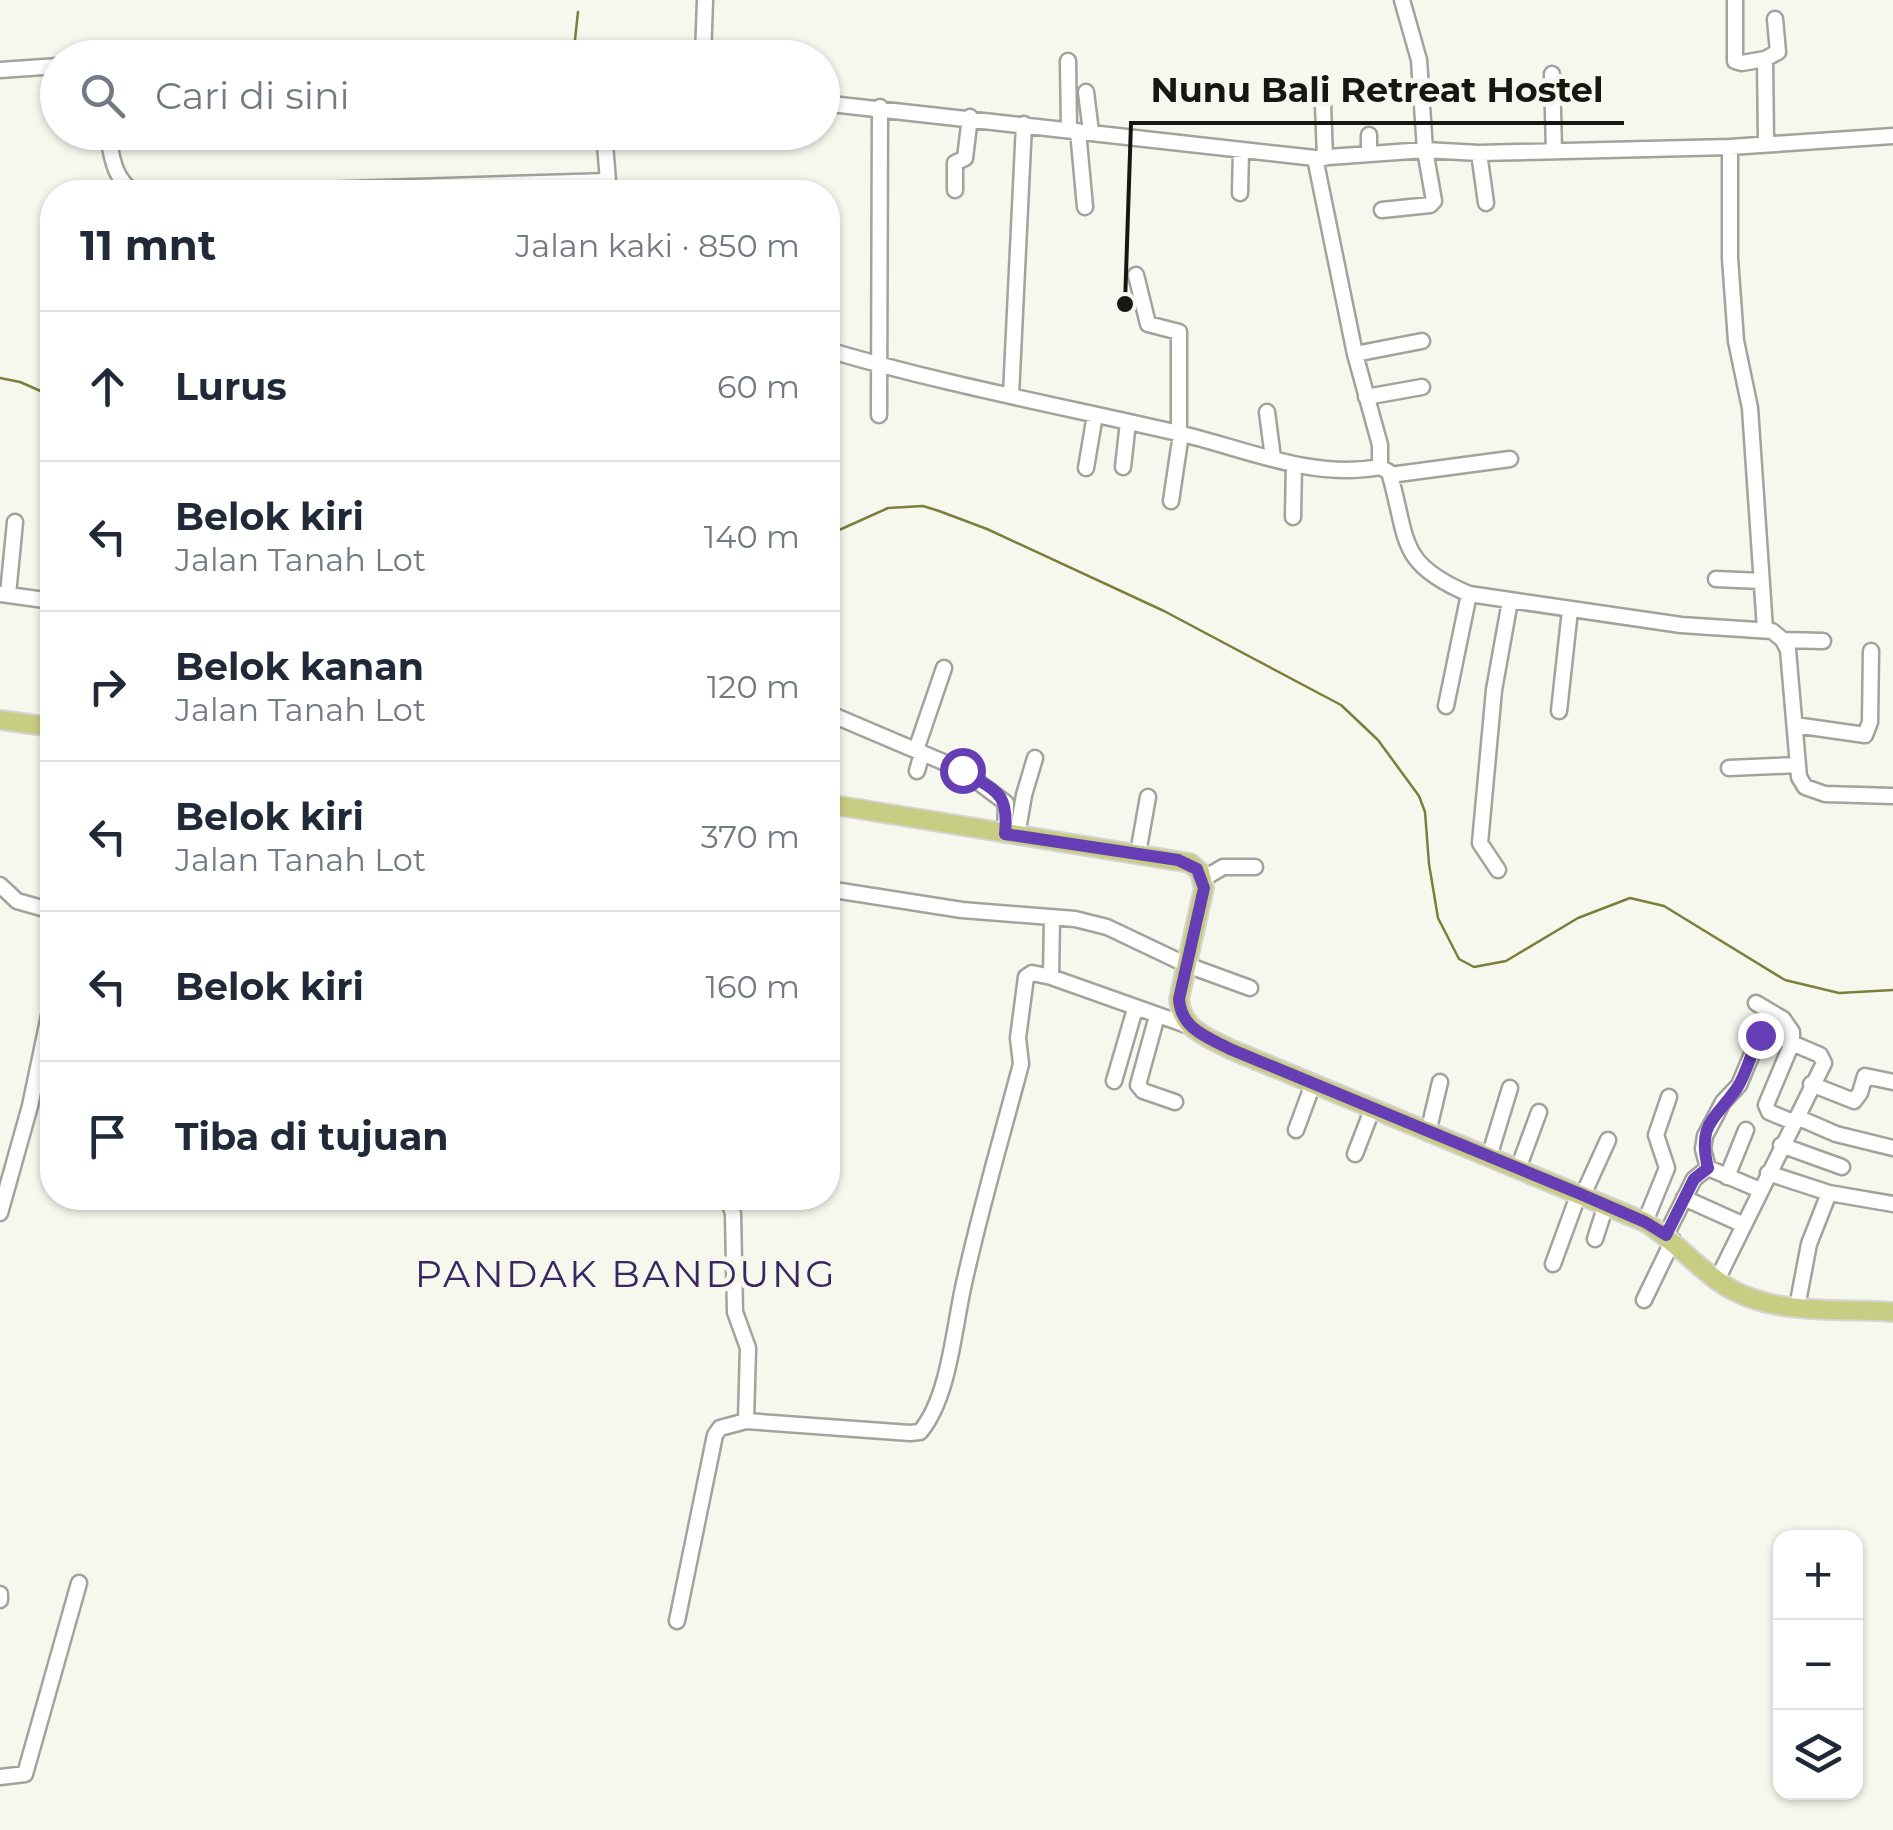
<!DOCTYPE html>
<html lang="id">
<head>
<meta charset="utf-8">
<style>
  :root { --surface:#fff; --page:#f6f6f7; --text:#1f2937; --muted:#747a83; --line:#e0e1e3 }
  body { margin:0; font-family:Montserrat,sans-serif; background:var(--page); color:var(--text) }
  .controls { position:absolute; right:30px; bottom:30px; display:grid; overflow:hidden; border-radius:20px; box-shadow:0 2px 8px #0004 }
  .controls button { width:90px; height:90px; display:grid; place-items:center; padding:0; border:0; border-bottom:2px solid var(--line); background:var(--surface); color:var(--text); font:50px sans-serif }
  .stop { position:absolute; width:30px; height:30px; margin:-22px; border:8px solid #653eb6; border-radius:50%; background:#fff }
  .stop.end { background:#653eb6; border-color:#fff; box-shadow:0 2px 10px #0008 }
  .list { margin:0; padding:0; list-style:none }
  h2 { display:flex; justify-content:space-between; align-items:center; height:130px; margin:0; padding:0 40px; font-size:42px }
  h2 small { font-size:32px; font-weight:400; color:var(--muted) }
  .list li { display:grid; grid-template-columns:65px 1fr auto; gap:30px; align-items:center; box-sizing:border-box; height:150px; padding:0 40px; border-top:2px solid var(--line) }
  .list b { display:block; font-size:38px; white-space:nowrap }
  .list p { margin:0; font-size:32px; white-space:nowrap; color:var(--muted) }
  .list em { font-size:32px; font-style:normal; color:var(--muted) }
  .icon { flex:none; width:55px; height:55px; fill:none; stroke:currentColor; stroke-width:2; stroke-linecap:round; stroke-linejoin:round }
  .map { position:relative; flex:none; width:1893px; height:1830px; overflow:hidden }
  .search { position:absolute; background:var(--surface); box-shadow:0 2px 8px #0004; left:40px; top:40px; width:800px; height:110px; display:flex; align-items:center; gap:25px; box-sizing:border-box; padding:0 35px; border-radius:55px; color:var(--muted); font-size:38px }
  .panel { position:absolute; background:var(--surface); box-shadow:0 2px 8px #0004; left:40px; top:180px; width:800px; height:1030px; border-radius:40px }
  .map>svg:first-child { display:block }
</style>
</head>
<body>
<div class="map">
<svg width="1893" height="1830" viewBox="0 0 1893 1830">
  <rect width="100%" height="100%" fill="#f6f8ee"/>
  <g fill="none" stroke-linecap="round" stroke-linejoin="round">
    <path stroke="#7a7f3c" stroke-width="2.5" d="M573 58 578 12
      M0 378 20 382 52 396
      M828 535 888 508 923 506 939 511 987 529 1164 611 1341 705 1378 740 1419 796 1425 812 1429 864 1438 918 1459 959 1474 967 1506 961 1578 918 1630 898 1664 906 1785 980 1839 993 1893 990"/>
    <g stroke="#a2a39b" stroke-width="19">
      <path id="minor" d="M1735 1V61L1742 63 1765 59 1766 142
        M703 58 705 0
        M1765 59 1778 52 1775 19
        M1068 61 1069 129
        M0 70 58 66
        M1552 74 1554 150
        M1086 92 1091 132
        M822 103 1315 158 1425 150 1479 153 1730 147 1893 136
        M1323 104 1325 158
        M1078 131 1085 207
        M107 132C112 156 113 178 134 192
        M604 132 608 181
        M1730 147V258L1736 341 1750 408 1765 629
        M1369 153V135
        M1479 153 1486 203
        M1315 158 1355 354 1380 445V467L1389 472C1409 540 1396 563 1469 594L1681 625 1772 631 1783 640 1788 650 1799 777 1805 787 1825 794 1893 796
        M955 190V163L965 158 970 117
        M254 192 608 181 611 192
        M1240 193 1241 152
        M1382 210 1430 205 1434 201 1425 150 1419 60 1402 0
        M1136 275 1148 324 1179 332V433
        M828 350C942 384 1061 406 1178 433 1244 448 1311 480 1380 467
        M1355 354 1422 341
        M1011 395 1024 124
        M1366 397 1422 387
        M1267 412 1273 458
        M879 415 880 107
        M1123 467 1128 422
        M1086 468 1095 415
        M1390 475 1510 459
        M1171 501 1181 434
        M1293 517 1294 464
        M1716 579 1761 581
        M1 594 52 601V588
        M8 594 15 522
        M1783 640 1823 641
        M1446 706 1469 594
        M1559 711 1570 610
        M828 713 962 770 1006 803 1005 834
        M1795 725 1865 735 1870 722 1871 651
        M916 750 944 668
        M1729 768 1798 765
        M917 771 922 753
        M1017 836 1024 795 1035 758
        M1138 853 1148 797
        M1498 870 1480 843 1494 690 1510 601
        M1203 879 1223 867H1255
        M0 885 17 901 52 911
        M828 889 962 910 1075 919 1107 927 1187 965 1250 988
        M1051 977 1052 918
        M1756 1003 1783 1019 1792 1032V1043L1766 1105 1769 1112 1793 1122
        M1157 1016 1138 1085 1143 1091 1175 1102
        M1114 1081 1135 1009
        M1811 1084 1854 1101 1860 1093 1865 1076 1893 1082
        M1797 1117 1836 1134 1893 1148
        M1296 1130 1313 1084
        M1428 1133 1440 1082
        M1781 1145 1842 1167
        M1355 1154 1372 1110
        M1489 1157 1510 1088
        M1708 1168 1703 1149 1705 1136 1723 1102 1739 1085 1760 1035H1773L1820 1055 1824 1063 1717 1280
        M1708 1168 1760 1190
        M1518 1169 1539 1112
        M1768 1173 1829 1193 1893 1204
        M1727 1177 1746 1130
        M1583 1195 1608 1140
        M728 1198 733 1214 735 1312 748 1348 746 1421
        M1684 1198 1744 1225
        M0 1213 30 1106 52 1001
        M1645 1222 1667 1168 1656 1135 1669 1097
        M1666 1235 1694 1179 1708 1168
        M1595 1239 1606 1205
        M1553 1264 1579 1193
        M1644 1300 1673 1240
        M1797 1307 1809 1244 1829 1193
        M0 1594V1600
        M677 1621 715 1435 720 1428 746 1421 910 1433 920 1432C950 1397 954 1324 965 1279 981 1207 1002 1136 1021 1064L1018 1038 1026 977 1032 973 1051 977 1189 1026
        M0 1777 25 1774 79 1583"/>
    </g>
    <g stroke="#d5d5d5" stroke-width="22">
      <path id="major" d="M0 720 52 727
        M828 804 1190 863 1200 872 1204 888 1179 999C1181 1029 1207 1037 1230 1049L1645 1222C1672 1239 1692 1262 1718 1281 1767 1317 1836 1308 1893 1312"/>
    </g>
    <use href="#minor" stroke="#fff" stroke-width="14"/>
    <use href="#major" stroke="#c8cd84" stroke-width="18"/>
  </g>
  <g fill="none" stroke-linecap="round" stroke-linejoin="round">
    <path stroke="#653eb6" stroke-width="12" d="M962 770C996 792 1009 791 1005 834L1178 860 1197 869 1204 888 1179 999C1181 1029 1207 1037 1230 1049L1578 1193 1645 1222 1666 1235 1694 1179 1708 1168C1697 1123 1715 1120 1737 1088 1747 1073 1751 1052 1760 1035"/>
  </g>
  <g text-anchor="middle" dominant-baseline="central" stroke-width="10" stroke-linejoin="round" paint-order="stroke">
    <g font-size="38" letter-spacing="2.5" fill="#382762" stroke="#f6f8ee">
      <text x="626" y="1273">PANDAK BANDUNG</text>
    </g>
  </g>
  <path fill="none" stroke="#161613" stroke-width="4" d="M1125 304L1131 123H1624"/>
  <circle fill="#161613" stroke="#f6f8ee" stroke-width="4" cx="1125" cy="304" r="10"/>
  <g font-size="35" text-anchor="middle" font-weight="bold" fill="#161613" stroke="#f6f8ee" stroke-width="10" stroke-linejoin="round" paint-order="stroke">
    <text x="1377" y="102">Nunu Bali Retreat Hostel</text>
  </g>
</svg>
<div class="controls">
<button>+</button>
<button>−</button>
<button><svg class="icon" aria-label="layers" viewBox="0 0 24 24"><path d="M12 4l9 5-9 5-9-5zM3 14l9 5 9-5"/></svg></button>
</div>
<div class="stop" style="left:962px;top:770px"></div>
<div class="stop end" style="left:1760px;top:1035px"></div>
<div class="search"><svg class="icon" aria-label="search" viewBox="0 0 24 24"><circle cx="10" cy="10" r="6"/><path d="M15 15l6 6"/></svg>Cari di sini</div>
<section class="panel">
<h2>11 mnt<small>Jalan kaki · 850 m</small></h2>
<ul class="list">
<li><svg class="icon" aria-label="ahead" viewBox="0 0 24 24"><path d="M12 20V5M6 11l6-6 6 6"/></svg><div><b>Lurus</b></div><em>60 m</em></li>
<li><svg class="icon" aria-label="left" viewBox="0 0 24 24"><path d="M17 20v-9H6M10 6l-5 5 5 5"/></svg><div><b>Belok kiri</b><p>Jalan Tanah Lot</p></div><em>140 m</em></li>
<li><svg class="icon" aria-label="right" viewBox="0 0 24 24"><path d="M7 20v-9h11M14 6l5 5-5 5"/></svg><div><b>Belok kanan</b><p>Jalan Tanah Lot</p></div><em>120 m</em></li>
<li><svg class="icon" aria-label="left" viewBox="0 0 24 24"><path d="M17 20v-9H6M10 6l-5 5 5 5"/></svg><div><b>Belok kiri</b><p>Jalan Tanah Lot</p></div><em>370 m</em></li>
<li><svg class="icon" aria-label="left" viewBox="0 0 24 24"><path d="M17 20v-9H6M10 6l-5 5 5 5"/></svg><div><b>Belok kiri</b></div><em>160 m</em></li>
<li><svg class="icon" aria-label="arrive" viewBox="0 0 24 24"><path d="M6 21V4h12l-3 4 3 4H6"/></svg><div><b>Tiba di tujuan</b></div></li>
</ul>
</section>
</div>
</body>
</html>
